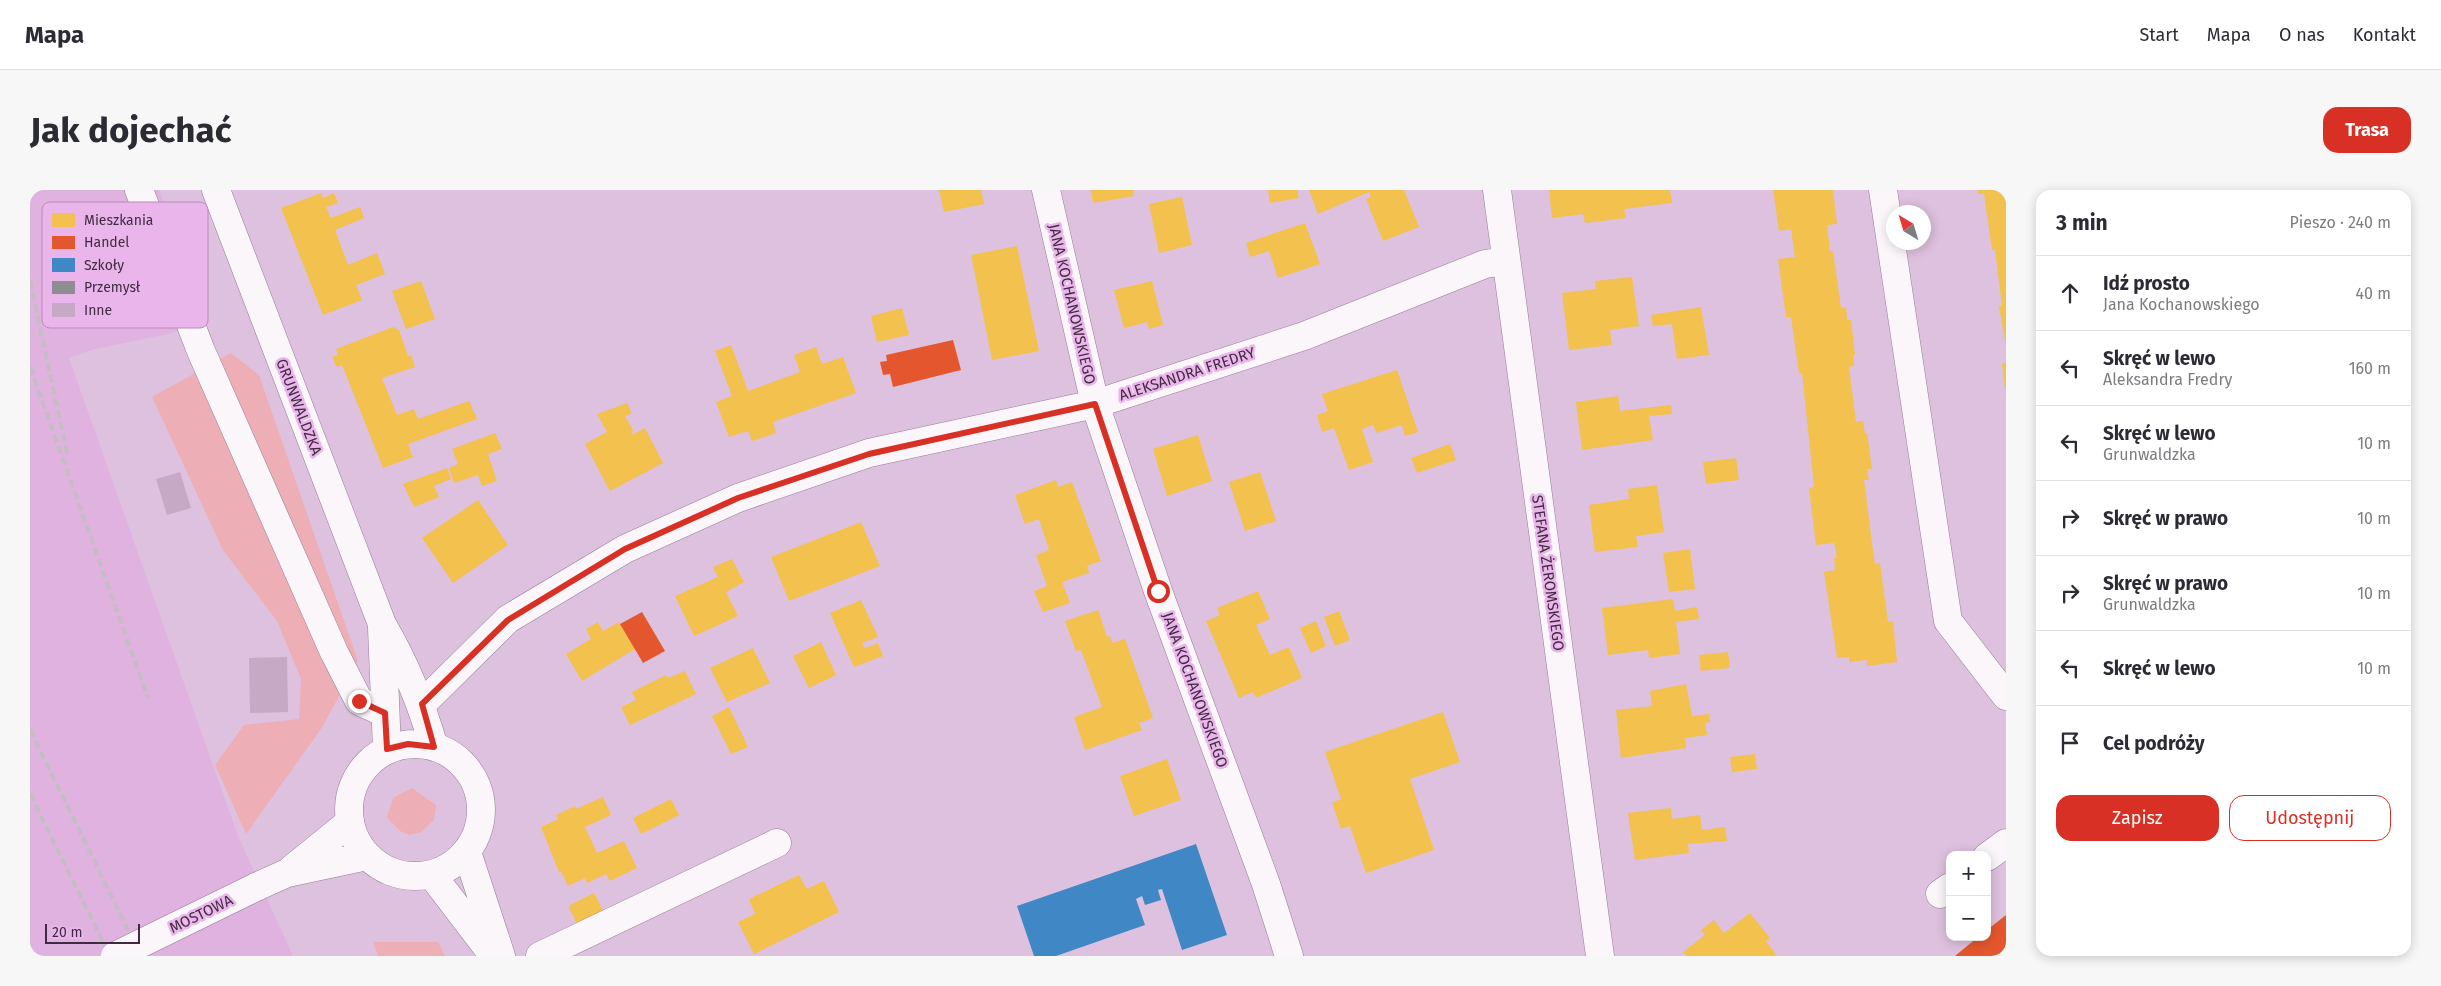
<!DOCTYPE html>
<html lang="pl">
<head>
<meta charset="utf-8">
<style>
  :root { --surface:#fff; --page:#f7f7f7; --text:#2b2b33; --muted:#7c7c81; --line:#e1e1e2; --accent:#d93025 }
  body { margin:0; font-family:"Fira Sans",sans-serif; background:var(--page); color:var(--text) }
  .controls { position:absolute; right:15px; bottom:15px; display:grid; overflow:hidden; border-radius:10px; box-shadow:0 2px 12px #0003 }
  .controls button { width:45px; height:45px; display:grid; place-items:center; padding:0; border:0; border-bottom:1px solid var(--line); background:var(--surface); color:var(--text); font:25px sans-serif }
  .compass { position:absolute; left:1856px; top:15px; width:45px; height:45px; border-radius:50%; background:var(--surface); box-shadow:0 2px 12px #0003; rotate:322deg }
  .scale { position:absolute; left:15px; bottom:12px; width:95px; box-sizing:border-box; padding-left:5px; border:2px solid #402b40; border-top:0; font-size:14px; line-height:18px; white-space:nowrap; color:#402b40; -webkit-text-stroke:4px #eab5ea; paint-order:stroke }
  .stop { position:absolute; width:15px; height:15px; margin:-11px; border:4px solid #d93025; border-radius:50%; background:#fff }
  .stop.end { background:#d93025; border-color:#fff; box-shadow:0 1px 5px #0008 }
  .list { margin:0; padding:0; list-style:none }
  h2 { display:flex; justify-content:space-between; align-items:center; height:65px; margin:0; padding:0 20px; font-size:21px }
  h2 small { font-size:16px; font-weight:400; color:var(--muted) }
  .list li { display:grid; grid-template-columns:32px 1fr auto; gap:15px; align-items:center; box-sizing:border-box; height:75px; padding:0 20px; border-top:1px solid var(--line) }
  .list b { display:block; font-size:19px; white-space:nowrap }
  .list p { margin:0; font-size:16px; white-space:nowrap; color:var(--muted) }
  .list em { font-size:16px; font-style:normal; color:var(--muted) }
  .actions { display:flex; gap:10px; padding:15px 20px }
  .actions a { flex:1; padding:11px 0; border:1px solid var(--accent); border-radius:15px; text-align:center; font-size:18px; color:var(--accent) }
  .actions .main { background:var(--accent); color:#fff }
  .icon { flex:none; width:28px; height:28px; fill:none; stroke:currentColor; stroke-width:2; stroke-linecap:round; stroke-linejoin:round }
  .map { position:relative; flex:none; width:1976px; height:766px; overflow:hidden; border-radius:15px }
  header { display:flex; align-items:center; gap:30px; box-sizing:border-box; height:70px; padding:0 25px; background:var(--surface); border-bottom:1px solid var(--line) }
  header strong { font-size:24px }
  nav { display:flex; gap:28px; margin-inline-start:auto; font-size:18px }
  .intro { display:flex; align-items:center; justify-content:space-between; box-sizing:border-box; height:120px; padding:0 30px }
  h1 { margin:0; font-size:35px }
  .button { padding:12px 22px; border-radius:15px; background:var(--accent); color:#fff; font-size:18px; font-weight:700 }
  main { display:flex; gap:30px; padding:0 30px }
  aside { flex:1; background:var(--surface); border-radius:15px; box-shadow:0 2px 12px #0003 }
  .map>svg:first-child { display:block }
</style>
</head>
<body>
<header>
<strong>Mapa</strong>
<nav><a>Start</a><a>Mapa</a><a>O nas</a><a>Kontakt</a></nav>
</header>
<div class="intro"><h1>Jak dojechać</h1><a class="button">Trasa</a></div>
<main>
<div class="map">
<svg width="1976" height="766" viewBox="0 0 1976 766">
  <rect width="100%" height="100%" fill="#dec1de"/>
  <path fill="#e0b2e0" d="M0 0H129L180 132 138 144 65 159 39 168 208 646 263 766H3L0 763Z"/>
  <path fill="#eeaeb6" d="M201 163 229 185 328 471 291 539 216 644 185 575 214 535 269 529 271 489 247 431 193 360 122 207Z
    M382 598 406 615 404 630 391 642 380 645 370 641 357 627 363 608Z
    M343 752H408L415 766H348Z"/>
  <path fill="#f2c14e" d="M909 0H951L954 14 914 22Z
    M1061 0H1103L1104 6 1063 13Z
    M1238 0H1267L1269 8 1240 13Z
    M1279 0H1374L1389 37 1353 51 1336 9 1341 7 1339 2 1288 24Z
    M1519 0H1640L1642 13 1594 19 1596 28 1555 33 1553 24 1522 28Z
    M1743 0H1803L1807 34 1797 35 1800 61H1803L1811 118 1816 117 1817 130H1821L1825 165H1823L1824 176 1819 177 1826 232 1833 231 1835 244 1837 243 1842 279H1837L1839 290H1834L1842 353 1845 374 1850 373 1858 432 1863 431 1867 472 1837 476V470L1819 472V467L1807 468 1794 382 1805 380 1804 368H1807L1804 353 1786 355 1779 298 1784 297 1772 183H1769L1761 127H1756L1748 69 1765 67 1761 39 1749 41Z
    M1948 0H1976V156L1969 116H1972L1965 60H1962L1954 4H1948Z
    M291 3 293 8 304 3 308 13 296 17 301 28 330 17 334 28 305 40 318 75 347 63 355 84 326 95 332 110 293 125 251 18Z
    M1152 7 1162 55 1129 63 1119 14Z
    M1275 33 1290 74 1248 88 1239 61 1220 67 1216 53Z
    M987 56 1009 161 962 170 941 65Z
    M1602 87 1609 136 1580 140 1582 155 1539 160 1532 103 1566 99 1565 91Z
    M391 91 405 129 376 139 362 101Z
    M1122 91 1133 135 1119 139 1117 132 1094 138 1084 100Z
    M1671 117 1679 165 1647 169 1642 134 1623 136 1621 125Z
    M872 118 879 145 847 152 841 126Z
    M363 137 369 140 378 166 381 165 385 177 352 188 367 225 384 219 388 229 439 211 447 229 378 254 383 267 353 278 312 175 307 177 302 167 308 165 306 159Z
    M701 155 718 201 770 182 764 165 786 157 792 174 813 167 826 203 743 232 746 243 722 251 718 241 699 247 686 212 702 206 685 161Z
    M1976 173V199H1975L1972 174Z
    M1367 180 1388 242 1375 246 1372 235 1347 243 1343 235 1332 239 1343 272 1319 280 1304 238 1292 242 1287 225 1298 221 1292 204Z
    M1588 206 1590 221 1641 215 1642 224 1619 226 1623 250 1552 260 1546 212Z
    M597 213 602 223 595 226 603 240 602 245 615 238 633 273 580 301 555 254 577 242 567 224Z
    M465 243 472 259 458 264 467 291 452 296 448 285 424 293 419 278 428 274 422 259Z
    M1168 245 1182 291 1137 306 1123 259Z
    M1420 254 1426 270 1387 283 1381 268Z
    M1706 268 1709 290 1676 294 1673 272Z
    M417 278 421 289 404 296 409 307 384 317 373 294Z
    M1230 282 1246 331 1215 341 1199 292Z
    M1026 290 1028 297 1042 292 1071 371 1057 376 1059 383 1032 392 1040 413 1013 422 1004 401 1017 396 1006 365 1019 360 1009 329 995 334 985 305Z
    M1627 295 1634 342 1606 346 1608 357 1565 362 1559 315 1599 309 1598 299Z
    M448 310 478 355 423 393 392 348Z
    M831 332 850 376 759 411 741 367Z
    M1660 359 1665 399 1639 402 1633 363Z
    M702 369 714 392 696 402 708 426 664 446 645 406 688 387 683 377Z
    M1228 401 1240 429 1226 435 1240 465 1259 457 1272 488 1226 508 1223 502 1209 508 1176 431 1190 425 1187 418Z
    M1643 409 1645 421 1667 417 1669 429 1646 432 1650 464 1619 468 1618 460 1578 465 1572 418Z
    M831 410 848 447 832 453 835 458 848 453 853 466 824 477 800 423Z
    M1068 420 1077 447 1080 446 1082 453 1095 449 1123 528 1109 533 1112 540 1055 560 1044 527 1072 517 1051 460 1046 461 1035 431Z
    M1309 421 1320 450 1305 456 1294 427Z
    M1286 431 1296 456 1281 463 1270 438Z
    M568 432 573 441 589 432 605 459 552 491 536 464 561 449 556 439Z
    M791 452 806 485 779 498 763 466Z
    M723 458 740 493 697 512 680 478Z
    M1698 462 1700 478 1671 481 1669 465Z
    M655 481 666 504 600 535 591 517 606 510 602 502 636 485 638 488Z
    M1656 494 1662 526 1679 524 1680 532 1675 533 1677 545 1655 548 1656 558 1591 568 1586 520 1622 516 1620 501Z
    M699 517 718 557 701 564 682 526Z
    M1413 522 1430 572 1380 589 1404 660 1336 683 1320 636 1311 639 1302 613 1311 609 1295 562Z
    M1725 564 1727 579 1702 582 1700 567Z
    M1137 569 1151 610 1104 626 1090 586Z
    M573 607 581 625 555 637 567 663 594 651 607 678 580 691 576 684 557 693 555 688 538 696 531 681 529 682 511 637 528 629 526 625 545 616 546 619Z
    M641 609 649 625 611 644 603 628Z
    M1641 618 1642 629 1670 625 1672 640 1695 637 1697 651 1658 654 1659 663 1605 670 1598 623Z
    M769 685 777 699 794 691 809 722 724 764 708 732 725 724 719 709Z
    M564 703 574 722 547 734 539 718 540 715Z
    M1720 723 1740 748 1736 751 1747 766H1657L1653 762 1675 745 1671 740 1684 730 1694 743Z"/>
  <path fill="#e4572e" d="M923 150 931 180 863 197 860 184 853 185 850 172 857 171 856 165Z
    M612 422 635 461 613 473 590 434Z
    M1976 725V766H1925L1948 747H1957V740Z"/>
  <path fill="#3f88c5" d="M1166 654 1197 745 1152 760 1132 699 1128 700 1131 710 1115 715 1112 706 1106 709 1115 735 1026 766H1004L987 716Z"/>
  <path fill="#c5a9c5" d="M150 282 161 318 137 325 126 289Z
    M257 467 258 522 220 523 219 468Z"/>
  <g fill="none" stroke-linecap="round" stroke-linejoin="round">
    <g stroke="#947e94" stroke-width="29">
      <path id="minor" d="M109 0 171 161 304 462 329 511 355 523
        M1016 0 1065 214 1128 401 1236 694 1259 766
        M1467 0 1570 766
        M1853 0 1918 431 1976 506
        M392 514 478 429 595 359 708 308 839 263 1065 214 1274 146 1455 74 1475 71
        M1957 667 1976 653
        M262 679 320 632
        M226 697 257 683 337 666
        M1910 704 1920 697
        M510 766 747 653"/>
    </g>
    <g stroke="#947e94" stroke-width="29">
      <path id="major" d="M186 0 352 434C375 473 391 512 404 557
        M352 438 357 559
        M319 620a66 66 0 1 1 132 0a66 66 0 1 1-132 0Z
        M437 662 471 766
        M402 685 463 765"/>
    </g>
    <use href="#minor" stroke="#faf6fa" stroke-width="28"/>
    <use href="#major" stroke="#faf6fa" stroke-width="28"/>
    <path stroke="#c4bdc4" stroke-width="4" stroke-dasharray="8 4" stroke-linecap="butt" d="M0 91 37 263
      M0 177 118 508
      M0 540 111 766
      M0 604 80 766"/>
    <g stroke="#947e94" stroke-width="29" stroke-linecap="butt">
      <path id="minor-bridge" d="M85 766 226 697"/>
    </g>
    <use href="#minor-bridge" stroke="#faf6fa" stroke-width="28"/>
  </g>
  <g fill="none" stroke-linecap="round" stroke-linejoin="round">
    <path stroke="#d93025" stroke-width="6" d="M329 511 355 523 357 559 378 554 404 557 392 514 478 430 595 359 708 308 839 264 1065 214 1128 401"/>
  </g>
  <g text-anchor="middle" dominant-baseline="central" stroke-width="5" stroke-linejoin="round" paint-order="stroke">
    <g font-size="15" fill="#402b40" stroke="#eab5ea">
      <text transform="translate(1042 114) rotate(77)">JANA KOCHANOWSKIEGO</text>
      <text transform="translate(1157 184) rotate(-18)">ALEKSANDRA FREDRY</text>
      <text transform="translate(269 217) rotate(69)">GRUNWALDZKA</text>
      <text transform="translate(1518 383) rotate(82)">STEFANA ŻEROMSKIEGO</text>
      <text transform="translate(1165 500) rotate(70)">JANA KOCHANOWSKIEGO</text>
      <text transform="translate(171 724) rotate(-26)">MOSTOWA</text>
    </g>
  </g>
  <rect x="12" y="12" width="166" height="126" rx="8" fill="#eab5ea" stroke="#b78cb7" stroke-width="1"/>
  <rect x="22" y="23" width="23" height="14" fill="#f2c14e"/>
  <rect x="22" y="46" width="23" height="13" fill="#e4572e"/>
  <rect x="22" y="68" width="23" height="14" fill="#3f88c5"/>
  <rect x="22" y="91" width="23" height="13" fill="#8d8d92"/>
  <rect x="22" y="113" width="23" height="14" fill="#c5a9c5"/>
  <g font-size="14" fill="#402b40">
    <text x="54" y="35">Mieszkania</text>
    <text x="54" y="57">Handel</text>
    <text x="54" y="80">Szkoły</text>
    <text x="54" y="102">Przemysł</text>
    <text x="54" y="125">Inne</text>
  </g>
</svg>
<div class="controls">
<button>+</button>
<button>−</button>
</div>
<svg class="compass" viewBox="-18 -18 36 36"><path d="M0-13l5 13h-10z" fill="#e53935"/><path d="M0 13l5-13h-10z" fill="#7c7c81"/></svg>
<div class="scale">20 m</div>
<div class="stop" style="left:1128px;top:401px"></div>
<div class="stop end" style="left:329px;top:511px"></div>
</div>
<aside>
<h2>3 min<small>Pieszo · 240 m</small></h2>
<ul class="list">
<li><svg class="icon" aria-label="ahead" viewBox="0 0 24 24"><path d="M12 20V5M6 11l6-6 6 6"/></svg><div><b>Idź prosto</b><p>Jana Kochanowskiego</p></div><em>40 m</em></li>
<li><svg class="icon" aria-label="left" viewBox="0 0 24 24"><path d="M17 20v-9H6M10 6l-5 5 5 5"/></svg><div><b>Skręć w lewo</b><p>Aleksandra Fredry</p></div><em>160 m</em></li>
<li><svg class="icon" aria-label="left" viewBox="0 0 24 24"><path d="M17 20v-9H6M10 6l-5 5 5 5"/></svg><div><b>Skręć w lewo</b><p>Grunwaldzka</p></div><em>10 m</em></li>
<li><svg class="icon" aria-label="right" viewBox="0 0 24 24"><path d="M7 20v-9h11M14 6l5 5-5 5"/></svg><div><b>Skręć w prawo</b></div><em>10 m</em></li>
<li><svg class="icon" aria-label="right" viewBox="0 0 24 24"><path d="M7 20v-9h11M14 6l5 5-5 5"/></svg><div><b>Skręć w prawo</b><p>Grunwaldzka</p></div><em>10 m</em></li>
<li><svg class="icon" aria-label="left" viewBox="0 0 24 24"><path d="M17 20v-9H6M10 6l-5 5 5 5"/></svg><div><b>Skręć w lewo</b></div><em>10 m</em></li>
<li><svg class="icon" aria-label="arrive" viewBox="0 0 24 24"><path d="M6 21V4h12l-3 4 3 4H6"/></svg><div><b>Cel podróży</b></div></li>
</ul>
<div class="actions"><a class="main">Zapisz</a><a>Udostępnij</a></div>
</aside>
</main>
</body>
</html>
